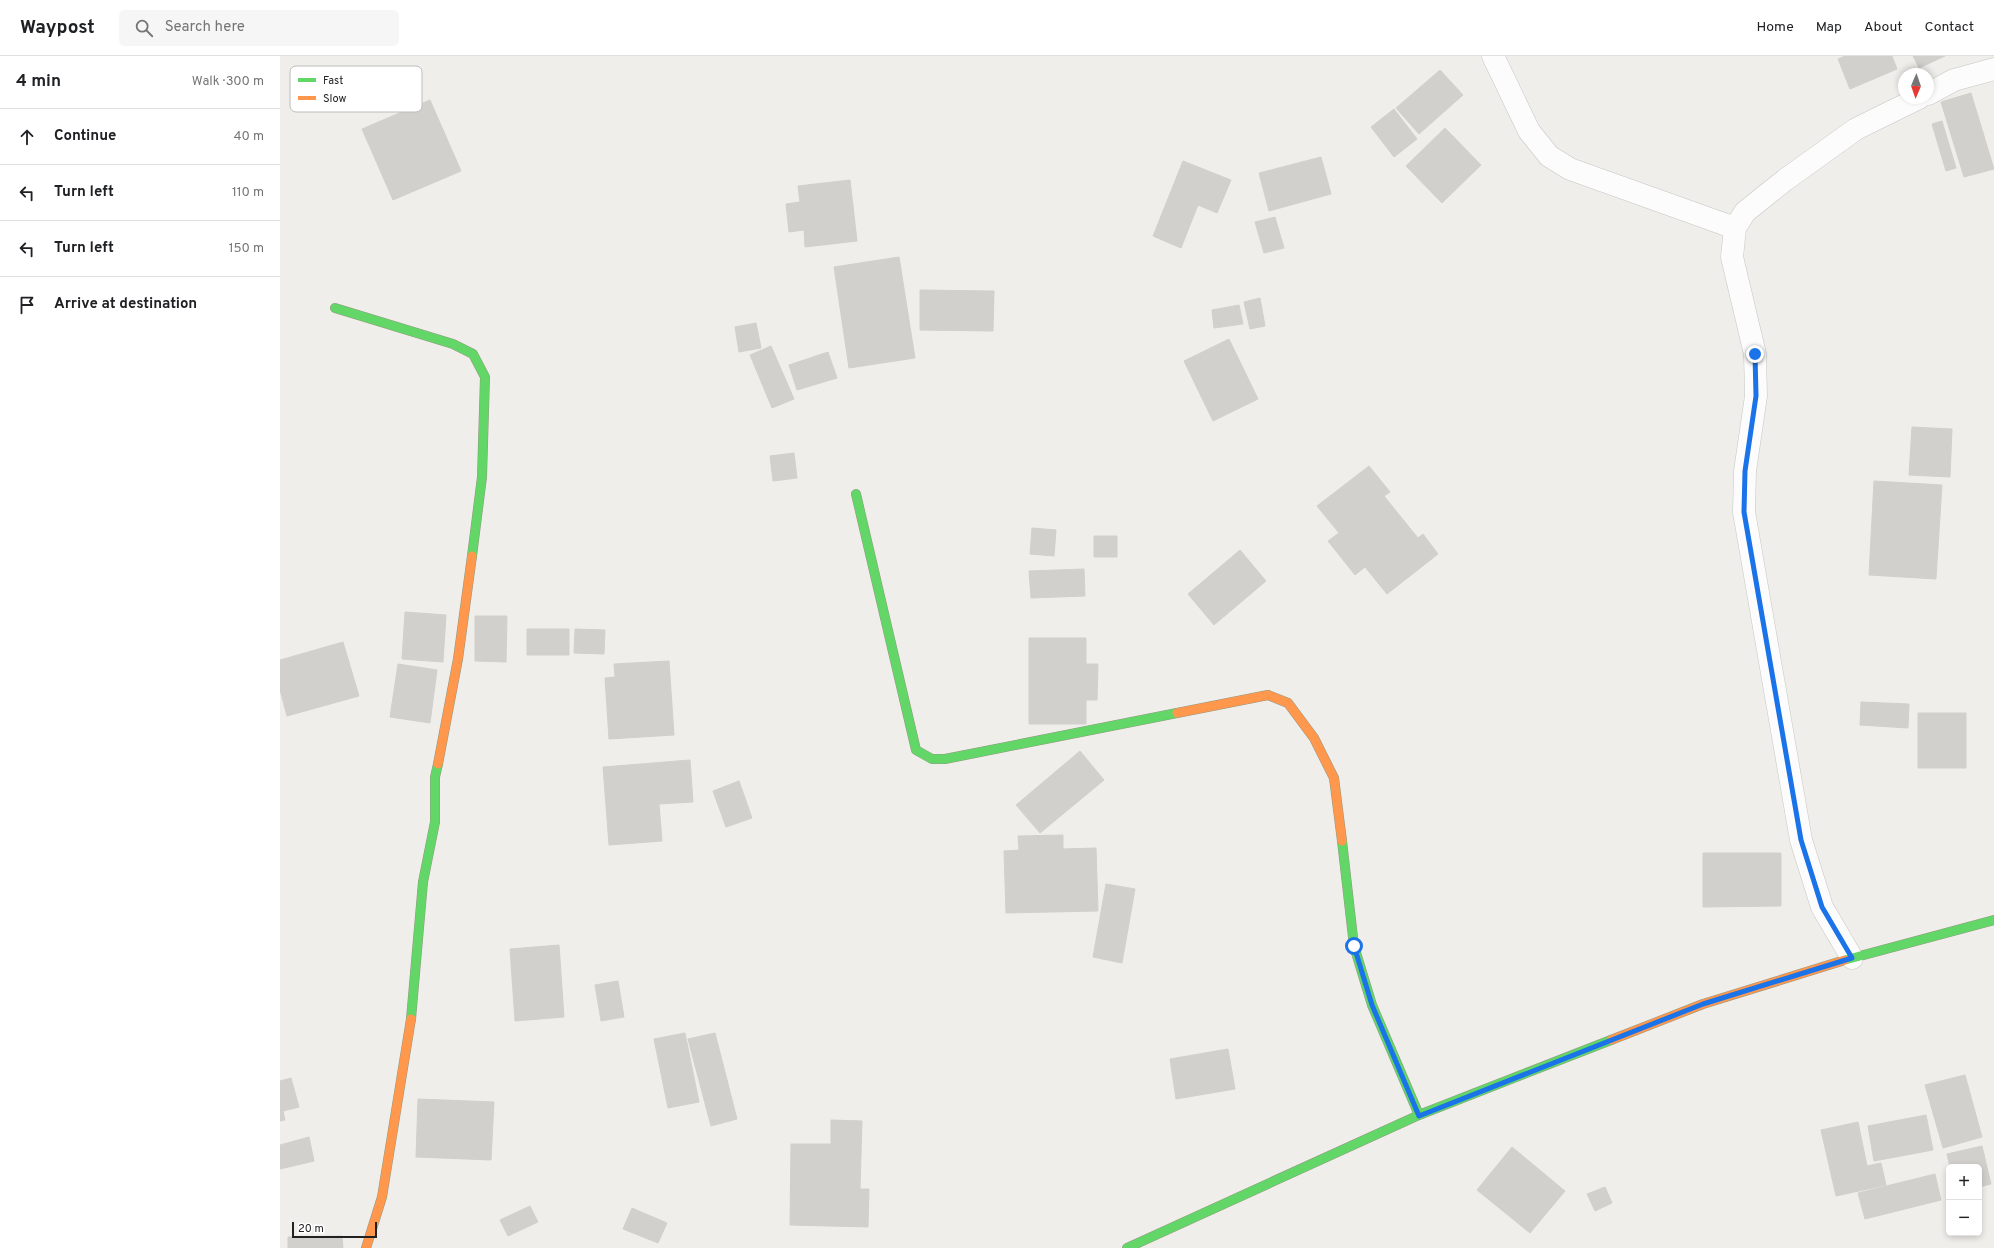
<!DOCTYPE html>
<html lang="en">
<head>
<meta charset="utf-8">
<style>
  :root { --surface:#fff; --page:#f6f6f6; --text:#202124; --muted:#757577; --line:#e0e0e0 }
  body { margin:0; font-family:Overpass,sans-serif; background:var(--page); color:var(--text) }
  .controls { position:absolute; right:12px; bottom:12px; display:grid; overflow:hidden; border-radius:6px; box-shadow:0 2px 6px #0003 }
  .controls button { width:36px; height:36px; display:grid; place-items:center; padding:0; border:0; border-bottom:1px solid var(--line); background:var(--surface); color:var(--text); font:20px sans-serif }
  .compass { position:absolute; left:1618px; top:12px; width:36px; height:36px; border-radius:50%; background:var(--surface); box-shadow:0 2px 6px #0003; rotate:182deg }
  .scale { position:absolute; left:12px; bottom:10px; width:85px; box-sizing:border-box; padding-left:4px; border:2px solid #212121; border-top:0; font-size:11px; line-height:14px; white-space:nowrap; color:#212121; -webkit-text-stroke:3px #fff; paint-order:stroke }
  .stop { position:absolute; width:12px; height:12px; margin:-9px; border:3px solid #1a73e8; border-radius:50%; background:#fff }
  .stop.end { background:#1a73e8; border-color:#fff; box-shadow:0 1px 4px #0008 }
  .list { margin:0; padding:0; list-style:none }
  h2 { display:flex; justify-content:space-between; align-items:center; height:52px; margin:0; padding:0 16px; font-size:17px }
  h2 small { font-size:13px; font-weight:400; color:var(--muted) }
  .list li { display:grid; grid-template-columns:26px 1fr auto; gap:12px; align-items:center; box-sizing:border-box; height:56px; padding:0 16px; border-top:1px solid var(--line) }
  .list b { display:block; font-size:15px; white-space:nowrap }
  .list em { font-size:13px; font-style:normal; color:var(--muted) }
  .icon { flex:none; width:22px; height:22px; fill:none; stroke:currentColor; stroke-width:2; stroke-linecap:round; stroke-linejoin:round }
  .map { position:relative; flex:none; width:1714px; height:1192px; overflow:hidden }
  header { display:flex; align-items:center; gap:24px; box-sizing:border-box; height:56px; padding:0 20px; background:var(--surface); border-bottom:1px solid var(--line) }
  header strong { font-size:19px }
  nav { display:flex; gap:22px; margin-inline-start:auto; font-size:14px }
  .search { width:280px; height:36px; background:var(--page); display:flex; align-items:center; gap:10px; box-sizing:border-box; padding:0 14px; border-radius:6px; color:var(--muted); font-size:15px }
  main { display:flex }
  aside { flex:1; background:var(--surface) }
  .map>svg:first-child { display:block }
</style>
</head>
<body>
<header>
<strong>Waypost</strong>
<div class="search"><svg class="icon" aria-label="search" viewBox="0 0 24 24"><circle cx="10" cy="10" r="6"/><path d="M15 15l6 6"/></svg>Search here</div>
<nav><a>Home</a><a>Map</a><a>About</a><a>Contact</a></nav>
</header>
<main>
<aside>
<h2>4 min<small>Walk · 300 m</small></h2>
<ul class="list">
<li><svg class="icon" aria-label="ahead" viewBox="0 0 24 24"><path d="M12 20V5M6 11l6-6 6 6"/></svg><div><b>Continue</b></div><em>40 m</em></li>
<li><svg class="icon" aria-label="left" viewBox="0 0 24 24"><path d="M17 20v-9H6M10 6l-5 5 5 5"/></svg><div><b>Turn left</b></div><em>110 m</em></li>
<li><svg class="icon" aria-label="left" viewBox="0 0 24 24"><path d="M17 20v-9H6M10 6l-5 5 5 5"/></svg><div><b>Turn left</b></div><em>150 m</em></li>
<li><svg class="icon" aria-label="arrive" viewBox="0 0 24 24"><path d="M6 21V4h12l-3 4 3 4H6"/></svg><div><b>Arrive at destination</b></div></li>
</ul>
</aside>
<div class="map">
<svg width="1714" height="1192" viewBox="0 0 1714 1192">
  <rect width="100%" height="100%" fill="#efeeea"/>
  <path fill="#d2d0cd" stroke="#d2d0cb" d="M1565 0H1612L1617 13 1570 33 1558 3Z
    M1633 0H1665L1639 12Z
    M1160 14 1183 39 1139 78 1116 52Z
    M1691 37 1714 113 1684 121 1661 46Z
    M150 44 181 115 113 144 82 73Z
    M1114 53 1137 83 1114 101 1091 71Z
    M1662 65 1676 112 1666 115 1652 68Z
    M1165 72 1201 109 1162 147 1126 110Z
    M1041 101 1051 138 989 155 979 117Z
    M903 105 951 124 937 157 918 149 901 192 873 180Z
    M570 124 577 185 525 191 524 174 509 176 506 148 520 146 518 130Z
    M995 161 1004 192 984 197 975 166Z
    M619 201 635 302 569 312 554 211Z
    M640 234 714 235 713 275 640 274Z
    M980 242 985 270 970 273 964 246Z
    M959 249 963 268 934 272 932 254Z
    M476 267 481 292 459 296 455 271Z
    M949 283 978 343 933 365 904 305Z
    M491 290 514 343 492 352 470 299Z
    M548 296 557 322 517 334 509 309Z
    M1632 371 1672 373 1670 421 1629 419Z
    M514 397 517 422 493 425 490 400Z
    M1089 410 1110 436 1104 440 1138 482 1143 478 1158 498 1107 538 1085 511 1075 519 1048 485 1059 477 1037 450Z
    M1594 425 1662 429 1656 523 1589 519Z
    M752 472 776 474 774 500 750 498Z
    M814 480H837V501H814Z
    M960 494 986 525 934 569 908 538Z
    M804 513 805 540 751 542 749 515Z
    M125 556 166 559 163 606 122 603Z
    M195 560H227L226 606 195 605Z
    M247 573H289V599H247Z
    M295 573 325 574 324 598 294 597Z
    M749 582H806V608H818L817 644H806V668H749Z
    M63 586 79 640 7 660 0 634V604Z
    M389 605 394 679 329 683 325 622 335 621 334 608Z
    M118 608 157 614 150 667 110 661Z
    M1581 646 1629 648 1628 672 1580 669Z
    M1638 657H1686V712H1638Z
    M800 695 824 724 760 777 736 749Z
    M410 704 413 746 379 748 382 785 329 789 323 711Z
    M459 725 472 762 446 771 433 735Z
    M783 779V793L816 792 818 855 726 857 724 795 739 794 738 780Z
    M1423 797H1501V850L1423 851Z
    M826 828 855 833 842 907 813 901Z
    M279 889 284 961 235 965 230 893Z
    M338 925 344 961 321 965 315 929Z
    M405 977 419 1046 388 1052 374 983Z
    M435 977 457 1063 431 1070 408 983Z
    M948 993 955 1033 896 1043 890 1003Z
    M1685 1019 1702 1081 1663 1092 1645 1029Z
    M11 1022 19 1051 3 1055 5 1064 0 1065V1025Z
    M138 1043 214 1046 211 1104 136 1101Z
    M1646 1059 1653 1094 1594 1105 1588 1070Z
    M551 1064 582 1065 580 1133H589L588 1171 510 1169 511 1088H551Z
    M1578 1066 1587 1110 1601 1107 1606 1129 1556 1140 1541 1074Z
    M29 1081 34 1105 0 1113V1089Z
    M1702 1090 1711 1128 1699 1131V1111H1670L1667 1098Z
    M1232 1091 1285 1135 1250 1177 1197 1134Z
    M1655 1118 1661 1144 1585 1163 1578 1137Z
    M1325 1131 1332 1147 1315 1155 1307 1138Z
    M250 1150 258 1166 228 1180 220 1164Z
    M352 1152 387 1167 378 1187 343 1173Z
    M62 1180 63 1192H8V1181Z"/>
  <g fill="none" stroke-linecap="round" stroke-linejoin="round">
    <g stroke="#c6c6c4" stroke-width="23">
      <path id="street" d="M1213 0 1249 75 1269 100 1290 113 1455 172
        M1648 38 1674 24 1714 13
        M1572 902 1542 851 1521 784 1464 456 1465 415 1476 340 1475 298 1452 201 1455 172 1465 156 1505 124 1576 73 1639 42"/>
    </g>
    <g stroke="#949982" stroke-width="10">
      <path id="fast" d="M55 252 173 288 193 298 205 321 202 421 192 500
        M576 438 636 694 652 703H665L897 657
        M1062 785 1074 890 1092 949 1139 1059
        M1565 904 1714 864
        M131 963 143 826 155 766V721L158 708
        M847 1192 1139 1059 1331 984"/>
    </g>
    <g stroke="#949982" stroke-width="10">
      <path id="slow" d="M897 657 988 639 1008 647 1034 682 1054 722 1062 785
        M158 708 178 603 192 500
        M1331 984 1423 948 1565 904
        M86 1192 102 1141 131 963"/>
    </g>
    <use href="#street" stroke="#fdfcfc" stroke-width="22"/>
    <use href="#fast" stroke="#63d668" stroke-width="9"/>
    <use href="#slow" stroke="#ff974d" stroke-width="9"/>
  </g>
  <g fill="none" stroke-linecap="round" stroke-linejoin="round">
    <path stroke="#1a73e8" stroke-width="5" d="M1074 890 1092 949 1139 1060 1423 948 1572 902 1542 851 1521 784 1464 456 1465 415 1476 340 1475 298"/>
  </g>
  <rect x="10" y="10" width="132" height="46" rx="6" fill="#fff" stroke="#bcbcbc" stroke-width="1"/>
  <rect x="18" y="22" width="18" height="4" fill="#63d668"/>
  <rect x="18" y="40" width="18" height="4" fill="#ff974d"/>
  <g font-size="11" fill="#212121">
    <text x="43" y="28">Fast</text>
    <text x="43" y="46">Slow</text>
  </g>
</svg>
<div class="controls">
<button>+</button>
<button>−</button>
</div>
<svg class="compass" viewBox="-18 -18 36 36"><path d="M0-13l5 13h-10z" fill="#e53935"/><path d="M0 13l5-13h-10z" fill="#757577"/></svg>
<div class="scale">20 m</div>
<div class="stop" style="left:1074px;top:890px"></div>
<div class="stop end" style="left:1475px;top:298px"></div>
</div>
</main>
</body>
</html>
